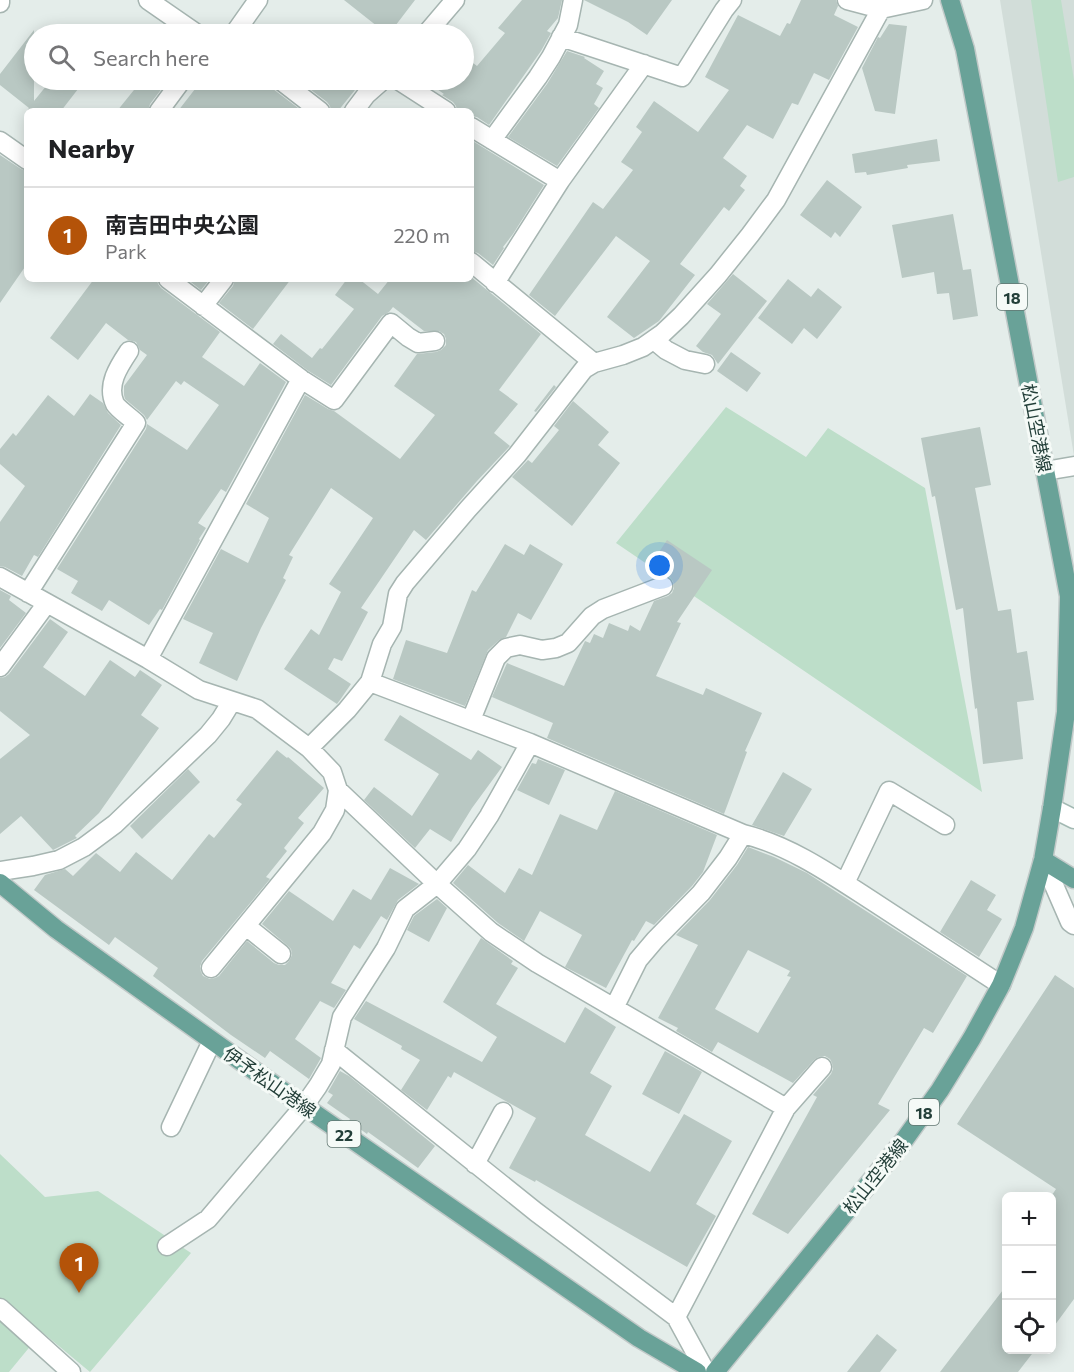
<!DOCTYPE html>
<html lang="en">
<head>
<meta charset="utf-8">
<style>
  :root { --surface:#fff; --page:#f6f6f6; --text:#202124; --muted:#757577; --line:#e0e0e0; --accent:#b45309 }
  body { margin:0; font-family:Commissioner,"Noto Sans JP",sans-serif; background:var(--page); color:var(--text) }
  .controls { position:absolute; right:18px; bottom:18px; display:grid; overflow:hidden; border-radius:9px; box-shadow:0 3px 15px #0003 }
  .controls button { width:54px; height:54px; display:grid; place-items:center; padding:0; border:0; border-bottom:2px solid var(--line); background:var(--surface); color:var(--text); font:30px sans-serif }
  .you { position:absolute; left:660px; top:566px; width:21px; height:21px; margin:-15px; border:4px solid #fff; border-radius:50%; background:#1a73e8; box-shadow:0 0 0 9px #1a73e833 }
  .badge { display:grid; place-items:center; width:39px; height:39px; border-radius:50%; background:var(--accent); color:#fff; font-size:20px; font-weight:700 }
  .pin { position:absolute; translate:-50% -50px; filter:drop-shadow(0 2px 3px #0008) }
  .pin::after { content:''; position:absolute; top:32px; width:21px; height:18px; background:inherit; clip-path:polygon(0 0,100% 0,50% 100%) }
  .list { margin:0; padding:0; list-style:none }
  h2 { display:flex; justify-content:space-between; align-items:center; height:78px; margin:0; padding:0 24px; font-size:26px }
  h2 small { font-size:20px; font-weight:400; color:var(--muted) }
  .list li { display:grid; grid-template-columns:39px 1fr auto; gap:18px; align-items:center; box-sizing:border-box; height:96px; padding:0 24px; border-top:2px solid var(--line) }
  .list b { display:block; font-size:22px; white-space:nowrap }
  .list p { margin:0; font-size:20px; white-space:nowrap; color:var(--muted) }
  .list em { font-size:20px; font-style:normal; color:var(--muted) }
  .icon { flex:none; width:33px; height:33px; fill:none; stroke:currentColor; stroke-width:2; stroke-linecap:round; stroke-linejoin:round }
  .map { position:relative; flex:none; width:1074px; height:1372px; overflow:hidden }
  .search { position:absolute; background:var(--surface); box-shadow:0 3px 15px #0003; left:24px; top:24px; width:450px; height:66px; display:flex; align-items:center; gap:15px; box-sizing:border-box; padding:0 21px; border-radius:33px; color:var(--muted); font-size:22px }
  .panel { position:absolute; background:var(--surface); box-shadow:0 3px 15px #0003; left:24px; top:108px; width:450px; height:174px; border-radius:9px }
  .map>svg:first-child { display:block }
</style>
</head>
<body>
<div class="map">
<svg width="1074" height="1372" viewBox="0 0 1074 1372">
  <rect width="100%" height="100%" fill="#e4edea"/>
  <path fill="#d2ddd9" d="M1000 0H1074V456Z"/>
  <path fill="#bddec9" d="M1031 0H1061L1074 80V177L1058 182Z
    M726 407 806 457 828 428 925 488 982 792 616 543Z
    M0 1154 45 1197 98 1191 191 1253 90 1372 42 1332 9 1372H0Z"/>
  <path fill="#b9c8c3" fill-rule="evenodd" d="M344 0H415L389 34H387Z
    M522 0H562L558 18 547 31 551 33 550 35 541 51 489 125 477 117 471 116V111H457L456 106 453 102 442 95 444 94 424 80H464V56L477 66 505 33 498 28Z
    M584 0H672L647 35 628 22Z
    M801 0H836L838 6 834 15 858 27 829 80 814 73 798 105 792 103 773 139 747 125 723 158 747 176 740 186 745 190 729 211 724 207 680 264 695 275 659 321 634 338 607 317 650 261 616 236 555 316 529 295 593 202 603 209 633 170 621 162 642 132 636 127 654 101 698 132 729 90 705 77 738 15 780 36 787 23 790 24Z
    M889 24 907 26 895 114 875 111 862 68 878 37 880 38Z
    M34 30V101L51 80H85L61 111H27L29 108 0 85V74Z
    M567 51 585 57 584 58 604 71 596 84 603 88 594 104 599 108 557 166 508 137 547 84Z
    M142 80H153L163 87 150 104 148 111H117Z
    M202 80H269L270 85 273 89 302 111H178Z
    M298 80H363L338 111H331L330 106 327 102Z
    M937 139 940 161 907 165 908 168 867 175 866 172 855 173 852 154Z
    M471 140 544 185 513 234 503 247 504 248 493 265 478 253 471 251Z
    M0 155 21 169 27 171V264L0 303Z
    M827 180 862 207 840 237 835 232 831 238 800 215Z
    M953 214 963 270 971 269 978 316 953 320 949 293 937 294 934 272 902 278 892 225Z
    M733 274 767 301 718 364 712 355 703 352 696 346 721 314 707 304Z
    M471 277 541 334 499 390 518 404 494 433 510 446 477 481 426 540 414 530 361 608 368 612 342 661 334 658 328 669 351 684 340 700 337 704 284 669 311 629 319 635 341 592 329 584 373 518 331 488 289 555 293 557 283 578 286 580 261 628 237 681 199 663 213 633 183 619 221 549 248 563 269 518 246 504 305 395 328 409 334 411 400 459 435 415 394 386 417 354 436 352 441 350 446 345V339L444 334 439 331H424L393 307 389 312 382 316 331 385 307 370 273 344 281 334 312 358 320 348 322 349 354 309 335 295 347 279H359L378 294 390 279H471Z
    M94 279H157L158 284 161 288 220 332 202 357 244 386 260 363 286 382 226 492 221 489 198 523 206 528 199 539 200 540 162 610 160 609 149 625 109 600 102 611 71 593 78 581 57 569 146 429 147 424 187 450 219 405 184 381 181 385 176 381 147 420 144 415 125 399 124 395V386L147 355 140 350 136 342 128 340 106 323 78 360 50 338Z
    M187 279H210L201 290Z
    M235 279H291L253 329 219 303 233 286Z
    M788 279 811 297 818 288 842 307 817 339 804 328 792 344 758 318Z
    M731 352 761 373 747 392 717 371Z
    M554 385 556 387 536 412 534 411Z
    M90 394 103 403 108 413 121 425 38 557 34 555 22 576 5 567 0 566V522L25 486 0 464V449L13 433 16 436 48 395 74 416Z
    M573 401 609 432 598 445 620 463 572 526 512 477 528 460 532 463 559 430 554 426Z
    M980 427 991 485 975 488 998 611 1011 609 1017 653 1027 651 1034 700 1017 702 1023 759 983 764 977 708 975 709 971 678 963 608 956 610 935 496 932 497 921 438Z
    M667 540 712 570 677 622 681 623 656 676 703 695 706 688 762 713 745 751 747 752 724 814 547 738 553 723 492 697 507 663 564 686 585 641 590 643 594 634 603 638 609 623 628 631 630 625 640 631 654 601 668 596 672 593 674 588 673 581 670 577 664 575 658 576 648 569Z
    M505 544 524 555 530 544 563 564 531 620 518 613 506 637 499 640 488 650 465 706 393 679 406 640 447 653 472 590 476 592Z
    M0 590 11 596 9 600 26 613 0 648Z
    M50 619 68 632 43 667 85 696 110 660 135 677 140 670 162 685 141 715 159 728 99 813 75 836 77 838 53 850 21 816 0 834V759L30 735 0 711V678L5 677 9 674Z
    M400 715 471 760 478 750 502 767 472 808 451 842 430 829 415 848 364 800 374 787 412 816 439 774 384 740Z
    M277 750 287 758 288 757 324 788 298 818 304 823 284 848 287 851 266 877 270 879 202 961 200 967 201 972 203 976 210 979 215 978 219 976 247 941 274 963 279 965H285L289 961 292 955 291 949 288 946 262 924 289 891 333 921 353 889 371 900 390 868 419 884 398 900 387 920 381 916 360 949 354 945 331 983 346 990 334 1008 320 1001 295 1039 321 1058 309 1079 270 1051 265 1058 231 1035 153 976 158 968 115 937 109 945 34 890 45 875 65 869 73 876 96 853 120 872 136 852 172 880 209 834 214 838 242 804 236 800Z
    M538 759 565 770 549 805 517 790 532 763 536 764Z
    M188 769 200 782 142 839 130 826Z
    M783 772 812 789 784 836 752 825Z
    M615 791 717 835 703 872 692 886 654 925 646 921 634 941 632 940 606 988 565 967 582 935 540 911 524 941 498 923 453 883 468 865 505 893 519 868 532 875 560 814 597 830Z
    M748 847 774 857 807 873 967 976 933 1033 924 1028 878 1104 890 1110 788 1234 752 1214 817 1097 813 1095 831 1074 833 1069 832 1063 830 1059 825 1056 818 1057 814 1060 793 1083 718 1042 712 1052 676 1031 678 1028 658 1018 698 945 676 935 710 900 737 865ZM748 950 790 971 787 976 791 977 758 1033 715 1009Z
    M971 880 996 895 987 910 1002 919 979 957 940 932Z
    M437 899 447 908 429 942 407 930 414 916Z
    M481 938 513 961 511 964 518 968 496 1004 565 1043 585 1007 616 1027 590 1073 612 1086 585 1135 650 1172 684 1114 732 1141 696 1204 716 1216 687 1267 536 1180 535 1182 509 1168 536 1118 454 1072 451 1078 448 1076 427 1110 401 1090 420 1060 401 1049 402 1046 354 1019 366 1001 482 1062 497 1037 443 1002Z
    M1055 975 1074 988V1299L1052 1329V1195L1056 1189 957 1124Z
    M665 1051 702 1072 679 1114 642 1094Z
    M340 1071 349 1076 435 1146 418 1168 368 1132 367 1134 349 1121 350 1119 327 1103 333 1095 328 1092Z
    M1006 1286V1350H1035L1018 1372H940Z
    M877 1334 897 1350 880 1372H847Z"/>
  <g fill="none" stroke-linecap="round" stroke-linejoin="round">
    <g stroke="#a6b5b1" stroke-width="21">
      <path id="street" d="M148 0 197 34
        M847 0 881 9
        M0 3V0
        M234 34 258 0
        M426 34 455 0
        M561 37 682 77 724 10 732 0
        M280 80 320 111
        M398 80 446 111
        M159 111 182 80
        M354 111 366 95 383 80
        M471 127 560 181 495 283
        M492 140 538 77 551 57 568 25 573 0
        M0 141 27 160
        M560 181 644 64
        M471 262 594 363
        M203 306 224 279
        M654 340 666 350 685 360 705 364
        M301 379 334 400 391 323 408 337 418 343 435 341
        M1045 471 1074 466
        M0 577 148 659 199 690 257 709 309 748 332 772 338 790 437 884 405 909 386 948 342 1017 331 1064 318 1086 304 1106 208 1219 167 1246
        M28 593 136 423C131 418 118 409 115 404 106 385 119 366 129 351
        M148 659 301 379 168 279
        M0 667 47 603
        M370 682 382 644 392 627 398 594 405 583 468 509 517 455 584 369 594 363 623 355 643 347 663 333 681 316 718 275 750 235 776 200 881 9 923 0
        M471 720 496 658 506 648 520 645 542 650 556 648 568 643 592 616 603 609 663 586
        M530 743 489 816 467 849 437 884 491 932 537 963 786 1108
        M309 748 347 710 370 682 530 743 743 834C792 846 835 877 877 904 918 931 960 958 1001 985
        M1043 860 1070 922 1074 925
        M0 871 33 866 59 860 84 847 115 824 208 735 221 719 232 701
        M845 883 889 791 945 825
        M246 926 281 954
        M211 968 322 833 335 810 338 790
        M614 1008 638 960 655 940 701 893 728 858 743 834
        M334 1050 536 1212 676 1317
        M171 1127 212 1041
        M475 1164 503 1112
        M0 1308 71 1372
        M706 1372 676 1317 786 1108 822 1067"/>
    </g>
    <g stroke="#a2b9b3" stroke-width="21">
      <path id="secondary" d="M1052 808 1074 819"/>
    </g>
    <g stroke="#c1c9c8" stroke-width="21">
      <path id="primary" d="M1043 860 1074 879
        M0 883 56 929 148 995 304 1106 639 1338 697 1372
        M715 1372 902 1143 940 1090 972 1038 1001 985 1024 928 1043 860 1052 808 1066 712 1069 596 965 49 950 0"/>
    </g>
    <use href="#street" stroke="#fff" stroke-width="18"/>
    <use href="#secondary" stroke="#fff" stroke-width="18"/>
    <use href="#primary" stroke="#69a298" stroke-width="18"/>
  </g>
  <g text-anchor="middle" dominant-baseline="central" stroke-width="6" stroke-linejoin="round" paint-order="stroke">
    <g fill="#f5faf7" stroke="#627772" stroke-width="1.5">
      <rect x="997" y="284" width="30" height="26" rx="4.5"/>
      <rect x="909" y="1099" width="30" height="26" rx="4.5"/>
      <rect x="327.5" y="1121" width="33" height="26" rx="4.5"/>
    </g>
    <g font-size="16" font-weight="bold" fill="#233f39">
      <text x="1012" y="297">18</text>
      <text x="924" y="1112">18</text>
      <text x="344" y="1134">22</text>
    </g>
    <g font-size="18" fill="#233f39" stroke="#f5faf7">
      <text transform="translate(1037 428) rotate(79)">松山空港線</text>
      <text transform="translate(270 1082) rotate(35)">伊予松山港線</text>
      <text transform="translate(875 1176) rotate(-51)">松山空港線</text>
    </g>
  </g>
</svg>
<div class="controls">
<button>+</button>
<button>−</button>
<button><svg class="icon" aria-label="locate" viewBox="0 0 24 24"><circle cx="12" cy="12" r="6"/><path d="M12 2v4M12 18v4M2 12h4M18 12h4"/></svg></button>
</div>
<div class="you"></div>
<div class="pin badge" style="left:79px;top:1293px">1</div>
<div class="search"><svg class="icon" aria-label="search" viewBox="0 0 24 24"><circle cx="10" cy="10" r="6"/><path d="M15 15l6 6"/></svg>Search here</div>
<section class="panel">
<h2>Nearby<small></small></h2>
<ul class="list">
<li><span class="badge">1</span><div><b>南吉田中央公園</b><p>Park</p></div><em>220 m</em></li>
</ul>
</section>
</div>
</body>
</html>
